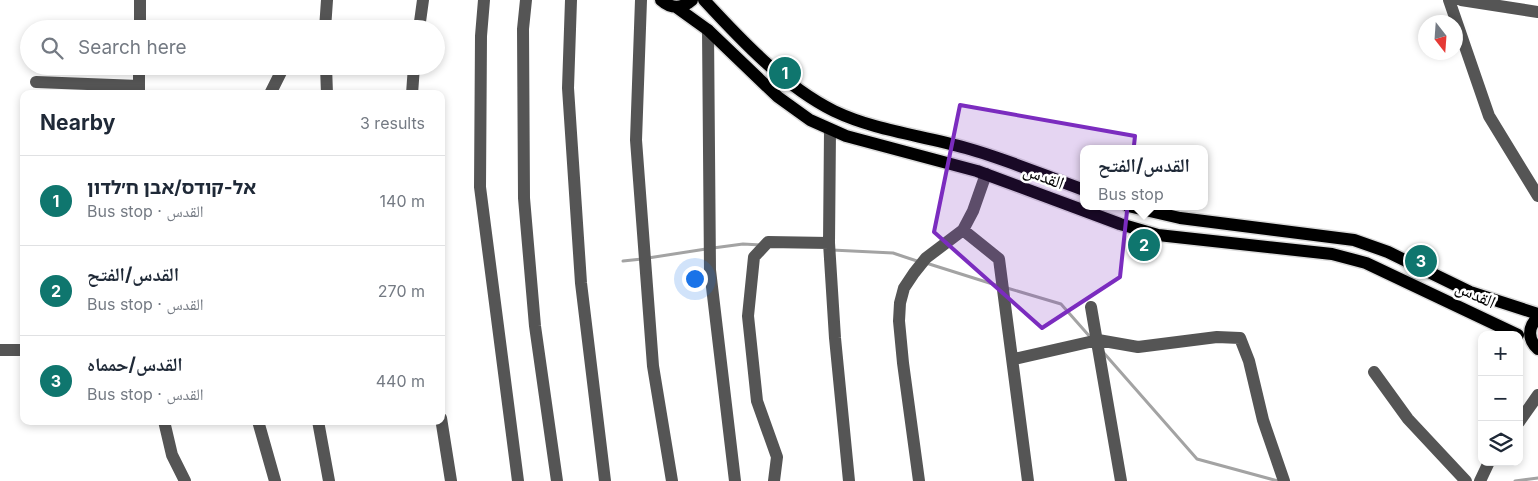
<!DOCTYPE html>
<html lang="en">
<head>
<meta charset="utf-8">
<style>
  :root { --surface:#fff; --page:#f2f2f3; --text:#1f2937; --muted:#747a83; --line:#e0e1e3; --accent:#0f766e }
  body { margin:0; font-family:Inter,"Noto Naskh Arabic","Noto Sans Hebrew",sans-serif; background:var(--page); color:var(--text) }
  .controls { position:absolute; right:15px; bottom:15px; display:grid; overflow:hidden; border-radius:10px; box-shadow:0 2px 8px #0003 }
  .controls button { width:45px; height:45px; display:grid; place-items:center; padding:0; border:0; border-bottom:1px solid var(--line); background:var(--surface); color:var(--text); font:25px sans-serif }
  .compass { position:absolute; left:1418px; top:15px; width:45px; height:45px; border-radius:50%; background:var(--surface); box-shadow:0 2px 8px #0003; rotate:163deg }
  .you { position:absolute; left:694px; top:278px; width:18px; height:18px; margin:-12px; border:4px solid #fff; border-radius:50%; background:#1a73e8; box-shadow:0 0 0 8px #1a73e833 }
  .badge { display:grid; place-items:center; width:32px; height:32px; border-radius:50%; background:var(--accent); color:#fff; font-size:16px; font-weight:700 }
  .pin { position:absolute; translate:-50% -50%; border:2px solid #fff; box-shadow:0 1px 5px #0006 }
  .popup { position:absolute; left:1080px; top:145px; width:128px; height:65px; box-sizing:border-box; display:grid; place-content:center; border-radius:10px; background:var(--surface); filter:drop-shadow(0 1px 4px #0005); font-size:16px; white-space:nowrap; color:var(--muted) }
  .popup b { font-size:19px; color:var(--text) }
  .popup::after { content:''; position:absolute; left:50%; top:100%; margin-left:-10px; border:10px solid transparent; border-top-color:var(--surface) }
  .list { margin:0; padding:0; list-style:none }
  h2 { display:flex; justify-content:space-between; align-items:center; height:65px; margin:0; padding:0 20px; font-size:21px }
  h2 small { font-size:16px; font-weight:400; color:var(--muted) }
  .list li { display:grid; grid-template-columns:32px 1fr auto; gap:15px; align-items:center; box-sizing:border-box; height:90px; padding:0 20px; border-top:1px solid var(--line) }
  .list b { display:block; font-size:19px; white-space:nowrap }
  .list p { margin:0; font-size:16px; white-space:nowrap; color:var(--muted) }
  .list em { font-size:16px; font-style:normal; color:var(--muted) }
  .icon { flex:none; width:28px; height:28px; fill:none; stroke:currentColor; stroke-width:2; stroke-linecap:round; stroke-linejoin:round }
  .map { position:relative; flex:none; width:1538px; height:481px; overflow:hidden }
  .search { position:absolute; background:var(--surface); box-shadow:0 2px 8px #0003; left:20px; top:20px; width:425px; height:55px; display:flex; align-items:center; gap:12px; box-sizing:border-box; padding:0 18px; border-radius:28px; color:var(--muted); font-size:19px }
  .panel { position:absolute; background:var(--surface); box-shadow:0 2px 8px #0003; left:20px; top:90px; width:425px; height:335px; border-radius:10px }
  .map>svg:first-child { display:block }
</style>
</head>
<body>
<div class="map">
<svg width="1538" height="481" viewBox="0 0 1538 481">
  <rect width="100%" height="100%" fill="#fff"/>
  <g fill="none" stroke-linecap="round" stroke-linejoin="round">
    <path stroke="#a3a3a3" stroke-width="3" d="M713 248 743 244 761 245
      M832 250 893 253 920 262
      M648 258 706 249
      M623 261 642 259
      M926 263 999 286
      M1007 288 1061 304 1091 338
      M1103 352 1197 459 1278 481
      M1515 481 1538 478"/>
    <g stroke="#dbdbdb" stroke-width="15">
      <path id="major" d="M661 0C671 9 682 9 692 0
        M704 0C741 40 784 86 834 111 876 131 921 135 966 148 1006 159 1045 176 1084 190
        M676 7 708 30 778 97 810 120 846 136 977 171 1120 224 1158 235 1332 254 1366 263 1518 335
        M1128 206 1180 218 1354 240 1388 252 1470 292 1538 314
        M1538 318C1527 327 1528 340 1538 349"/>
    </g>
    <path stroke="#555" stroke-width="12" d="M484 0 481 36 480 187 518 481
      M526 0 523 29 524 198 535 326 557 481
      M571 0 568 88 581 283 605 481
      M641 0 636 140 653 366 672 481
      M1449 0 1489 116 1538 196
      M1461 0 1538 12
      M140 29V0
      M325 29 327 0
      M419 29 423 0
      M708 30 710 270 735 481
      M326 66 327 94
      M36 82 139 86
      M139 94V66
      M270 94 284 66
      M412 94 414 66
      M830 130 829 243 835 338 849 481
      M963 230 999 259 1028 481
      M1091 307 1121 481
      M0 350H24
      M1014 359 1098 340 1138 347 1217 337 1240 338 1249 361 1263 420 1284 481
      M1374 372 1408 419 1466 481
      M441 418 451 481
      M164 421 172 455 185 481
      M258 421 275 481
      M318 421 329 481
      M1519 422 1538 395
      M774 481 777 457 757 401 748 316 754 257 768 242 829 243
      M919 481 903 363 899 321 900 303 904 288 914 273 926 258 963 230 973 211 986 174
      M1480 481 1489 462"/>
    <use href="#major" stroke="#000" stroke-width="12"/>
  </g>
  <path fill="#7b2cbf" fill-opacity="0.2" stroke="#7b2cbf" stroke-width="4" stroke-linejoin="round" d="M960 105 1135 136 1120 277 1042 328 934 232Z"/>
  <g text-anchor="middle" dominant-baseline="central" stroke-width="5" stroke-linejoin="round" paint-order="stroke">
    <g font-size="18" fill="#000" stroke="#fff">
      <text transform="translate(1044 176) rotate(21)">القدس</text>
      <text transform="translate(1476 294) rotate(25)">القدس</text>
    </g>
  </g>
</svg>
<div class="controls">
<button>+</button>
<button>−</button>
<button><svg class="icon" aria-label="layers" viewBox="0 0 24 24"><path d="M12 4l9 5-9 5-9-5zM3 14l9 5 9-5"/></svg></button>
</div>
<svg class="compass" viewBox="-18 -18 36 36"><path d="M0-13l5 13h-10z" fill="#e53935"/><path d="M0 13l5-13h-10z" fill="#747a83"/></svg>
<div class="you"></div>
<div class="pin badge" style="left:785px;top:73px">1</div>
<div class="pin badge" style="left:1144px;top:245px">2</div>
<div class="popup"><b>القدس/الفتح</b>Bus stop</div>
<div class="pin badge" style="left:1421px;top:261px">3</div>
<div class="search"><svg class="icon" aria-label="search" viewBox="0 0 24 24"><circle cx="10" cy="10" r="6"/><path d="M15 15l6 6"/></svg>Search here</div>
<section class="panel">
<h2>Nearby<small>3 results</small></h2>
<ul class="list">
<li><span class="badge">1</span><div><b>אל-קודס/אבן ח׳לדון</b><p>Bus stop · القدس</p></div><em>140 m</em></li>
<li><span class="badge">2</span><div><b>القدس/الفتح</b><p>Bus stop · القدس</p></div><em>270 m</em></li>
<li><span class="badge">3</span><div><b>القدس/حمماه</b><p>Bus stop · القدس</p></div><em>440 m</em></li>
</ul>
</section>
</div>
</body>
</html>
